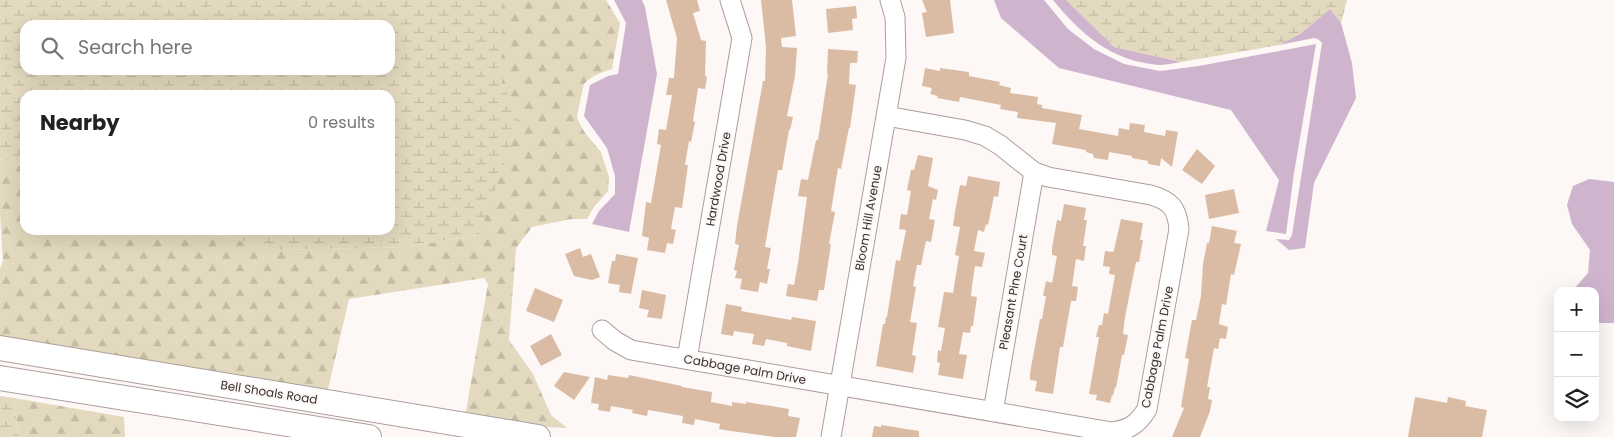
<!DOCTYPE html>
<html lang="en">
<head>
<meta charset="utf-8">
<style>
  :root { --surface:#fff; --page:#f6f6f6; --text:#222; --muted:#767676; --line:#e0e0e0 }
  body { margin:0; font-family:Poppins,sans-serif; background:var(--page); color:var(--text) }
  .controls { position:absolute; right:15px; bottom:15px; display:grid; overflow:hidden; border-radius:10px; box-shadow:0 5px 20px #0002 }
  .controls button { width:45px; height:45px; display:grid; place-items:center; padding:0; border:0; border-bottom:1px solid var(--line); background:var(--surface); color:var(--text); font:25px sans-serif }
  .list { margin:0; padding:0; list-style:none }
  h2 { display:flex; justify-content:space-between; align-items:center; height:65px; margin:0; padding:0 20px; font-size:21px }
  h2 small { font-size:16px; font-weight:400; color:var(--muted) }
  .icon { flex:none; width:28px; height:28px; fill:none; stroke:currentColor; stroke-width:2; stroke-linecap:round; stroke-linejoin:round }
  .map { position:relative; flex:none; width:1614px; height:437px; overflow:hidden }
  .search { position:absolute; background:var(--surface); box-shadow:0 5px 20px #0002; left:20px; top:20px; width:375px; height:55px; display:flex; align-items:center; gap:12px; box-sizing:border-box; padding:0 18px; border-radius:15px; color:var(--muted); font-size:19px }
  .panel { position:absolute; background:var(--surface); box-shadow:0 5px 20px #0002; left:20px; top:90px; width:375px; height:145px; border-radius:15px }
  .map>svg:first-child { display:block }
</style>
</head>
<body>
<div class="map">
<svg width="1614" height="437" viewBox="0 0 1614 437">
  <defs>
    <pattern id="forest-firs" width="22" height="20" patternUnits="userSpaceOnUse" patternTransform="scale(1.25)"><rect width="22" height="20" fill="#e3d9be"/><path d="M5 1l3.5 6h-7zM16 11l3.5 6h-7z" fill="#c3bba4"/></pattern>
    <pattern id="wetland-marsh" width="20" height="14" patternUnits="userSpaceOnUse" patternTransform="scale(1.25)"><rect width="20" height="14" fill="#e3d9be"/><path d="M1 5h8M5 5V1M11 12h8M15 12V8" fill="none" stroke="#c3bba4"/></pattern>
  </defs>
  <rect width="100%" height="100%" fill="#fdf7f6"/>
  <path fill="url(#forest-firs)" d="M502 0H606L620 23 612 69C602 72 591 76 584 84L577 115 578 120 585 133 601 152 609 177 608 191 594 207 587 219H571L532 227 516 248 509 340 533 374 551 415 567 428 439 421 464 414 466 411 488 284 484 278 349 299 325 402 0 340V269L3 261 0 214V158L25 168V230H202L275 250 404 247 478 235 509 151 518 115 502 84Z
    M14 398 124 417 125 437H18Z"/>
  <path fill="url(#wetland-marsh)" fill-rule="evenodd" d="M0 0H502V84L518 115 509 151 479 235 404 247 275 250 202 230H390V95H25V168L0 158ZM25 25H390V70H25Z
    M1066 0H1347L1341 23 1330 9 1300 34 1279 45 1181 62 1114 47Z
    M0 396 14 398 18 437H0Z"/>
  <path fill="#cfb4ce" d="M614 0H642L645 7 657 74 629 232 592 224 599 211 615 194V176L607 148 584 116 590 85 608 76 618 74 626 23Z
    M994 0H1044L1068 29 1094 49 1124 64 1160 71 1199 66 1316 44 1294 173 1286 234 1266 231 1279 180 1231 110 1059 68 1001 18Z
    M1053 0H1066L1114 47 1181 62C1174 63 1165 65 1158 65 1110 60 1082 35 1053 0Z
    M1330 9 1341 23 1352 63 1356 98 1314 183 1305 248 1289 250 1276 239 1289 240 1292 235 1322 43 1318 39 1314 38 1279 45 1300 34Z
    M1589 179 1614 182V323H1595V291H1572L1588 273 1590 250 1572 224 1567 205 1573 186Z"/>
  <path fill="#dabba4" d="M666 0H697L700 11 693 13 701 40 706 41 705 76 707 77 705 89 698 88 693 121 695 122 691 142 689 141 685 165H688L682 208 675 207 671 229 676 230 673 244 667 243 665 253 647 250 649 238 642 236 646 202 651 203 661 145 657 144 659 129 666 130 672 95H666L669 78H674L677 38Z
    M761 0H792L796 36 781 38 782 47 797 48 795 76 787 116 793 117 790 130H789L782 170H778L765 247 771 248 767 269H770L767 284 760 282 758 292 740 289 742 279 735 278 737 271 734 270 739 245 735 244 737 226 763 81H765L766 47Z
    M922 0H950L954 33 926 37 922 13 927 12Z
    M856 6 857 18 852 19 853 30 828 33 826 9Z
    M828 49 858 51 857 63H850L849 84 856 85 850 128H849L841 169 838 168 831 211 835 212 829 244H831L824 290H819L817 301 786 296 788 284 794 285 798 263 807 197 798 196 801 179 808 180 816 140H818L828 74H827Z
    M925 68 940 71V68L969 72V76L1000 82 999 85 1011 88 1010 93 1038 97 1037 104 1042 105V108L1082 115 1079 129 1118 136 1119 128 1129 130 1130 123 1145 125 1144 132 1165 136 1166 130 1178 132 1172 167 1161 158 1160 166 1148 164V161L1132 158V156L1109 152 1108 160 1094 158 1093 154 1086 152V150L1052 144 1056 123 1017 118 1018 112 1000 109 1001 105 960 97 959 102 937 98 938 96 930 94 932 88 922 86Z
    M1197 149 1215 166 1202 184 1182 170Z
    M918 155 933 158 928 186 938 190 936 200 933 199 929 219 935 220 931 242 926 241 921 265H917L913 286 916 287 910 322 917 323 912 355 916 356 913 373 876 366 883 324H885L886 317H887L896 260 900 261 906 230 899 229 901 214 907 215 911 191 907 190 911 170H914Z
    M968 176 1000 182 998 197 994 196 988 225 986 224 984 232 978 230 974 251 985 253 982 267 975 266 972 286 971 296 977 297 973 326H971L970 333 963 332 959 354 967 355 963 379 938 375 940 363 937 362 938 350 941 351 945 328 938 327 944 292 953 293 959 256 955 255 960 227 953 226 955 212 960 185 966 186Z
    M1234 189 1239 213 1209 219 1205 195Z
    M1064 204 1086 208 1084 220H1087L1083 246H1086L1084 261 1076 259 1072 286 1078 287 1076 301H1071L1063 347H1060L1053 394 1035 391 1037 381 1030 380V373L1040 319H1042L1046 296H1043L1046 281 1052 283 1057 256 1052 255V248L1057 220 1061 221Z
    M1121 219 1143 223 1140 240H1143L1139 262H1136L1125 317 1123 334 1128 335 1124 355H1122L1116 388 1115 387 1113 396 1112 395 1110 403 1096 400 1097 395 1089 394 1099 337H1096L1099 325H1102L1104 313 1108 314 1115 275 1109 274 1110 267 1103 266 1105 251 1113 252 1114 250Z
    M1212 226 1237 231 1234 243 1241 244 1234 275 1231 274 1226 305 1222 304 1219 324 1228 327 1226 339 1220 338 1218 349 1214 348 1207 387H1210L1208 399 1212 400 1210 411 1200 437H1172L1184 408 1181 407 1189 359 1185 358 1192 320H1196L1201 296 1203 264 1207 243H1209Z
    M580 248 583 257 591 254 600 277 592 280 574 276 565 254Z
    M616 254 638 258 631 294 619 292 620 285 608 283 612 261H615Z
    M535 288 563 300 554 322 526 311Z
    M642 290 666 295 662 319 647 317 649 310 639 308Z
    M726 304 742 307 741 311 791 320 792 317 816 321 811 351 787 346V343L766 339 764 346 752 344 754 334 734 331 733 336 721 334Z
    M551 334 562 355 541 366 530 346Z
    M564 372 590 377 574 400 554 386Z
    M608 375 628 378 629 375 682 386V387L712 392 711 402 732 406V402L746 404V402L789 409 788 416 800 418 796 437H775L731 431 719 429 720 424 695 419 694 425 682 423 683 416 648 410 647 416 632 413 633 410 611 406 610 412 598 410 599 404 591 403 595 377 607 380Z
    M1415 397 1447 403 1448 397 1466 401 1465 406 1487 410 1482 437H1408Z
    M881 425 919 431V437H872L874 426 881 427Z"/>
  <g fill="none" stroke-linecap="round" stroke-linejoin="round">
    <g stroke="#ad9e9c" stroke-width="21">
      <path id="minor" d="M602 330 615 341 631 350 1112 432C1129 430 1138 424 1147 409L1179 229C1177 208 1171 201 1151 195L1048 177 1034 172 1000 145 985 136 965 130 886 116
        M687 359 742 38 730 0
        M993 412 1034 172
        M831 437 896 58 895 17 890 0"/>
    </g>
    <g stroke="#ad9e9c" stroke-width="26">
      <path id="major" d="M0 348 538 437
        M0 378 369 437"/>
    </g>
    <use href="#minor" stroke="#fff" stroke-width="19"/>
    <use href="#major" stroke="#fff" stroke-width="24"/>
  </g>
  <g text-anchor="middle" dominant-baseline="central" stroke-width="4" stroke-linejoin="round" paint-order="stroke">
    <g font-size="12" fill="#362f2e" stroke="#fdf7f6">
      <text transform="translate(718 179) rotate(-80)">Hardwood Drive</text>
      <text transform="translate(868 218) rotate(-80)">Bloom Hill Avenue</text>
      <text transform="translate(1013 292) rotate(-80)">Pleasant Pine Court</text>
      <text transform="translate(1157 347) rotate(-79)">Cabbage Palm Drive</text>
      <text transform="translate(745 369) rotate(10)">Cabbage Palm Drive</text>
      <text transform="translate(269 392) rotate(9)">Bell Shoals Road</text>
    </g>
  </g>
</svg>
<div class="controls">
<button>+</button>
<button>−</button>
<button><svg class="icon" aria-label="layers" viewBox="0 0 24 24"><path d="M12 4l9 5-9 5-9-5zM3 14l9 5 9-5"/></svg></button>
</div>
<div class="search"><svg class="icon" aria-label="search" viewBox="0 0 24 24"><circle cx="10" cy="10" r="6"/><path d="M15 15l6 6"/></svg>Search here</div>
<section class="panel">
<h2>Nearby<small>0 results</small></h2>
<ul class="list">
</ul>
</section>
</div>
</body>
</html>
